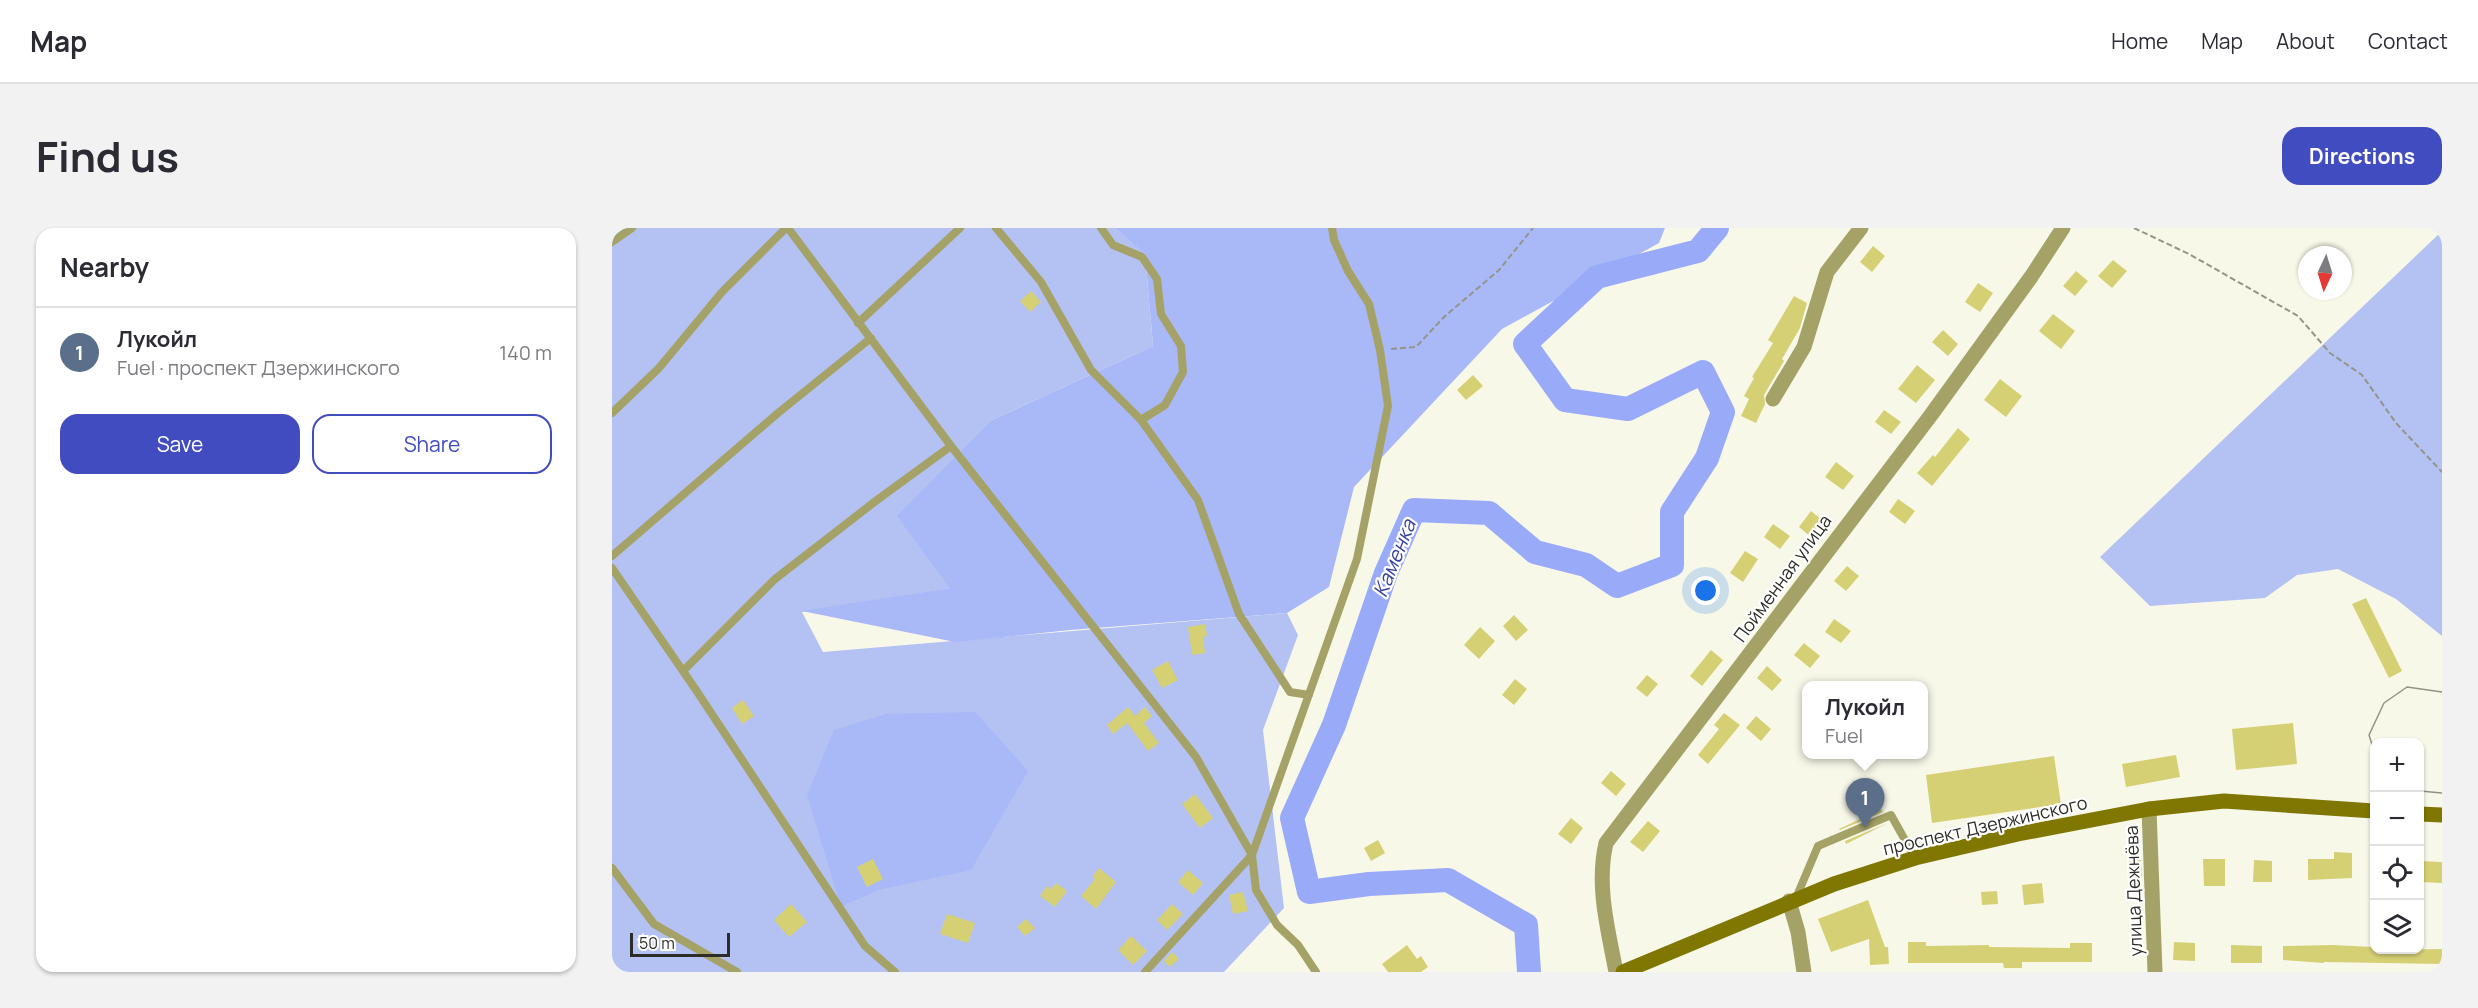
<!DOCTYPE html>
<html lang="en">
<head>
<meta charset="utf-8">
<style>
  :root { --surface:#fff; --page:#f2f2f3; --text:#2b2b33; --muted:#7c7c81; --line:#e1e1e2; --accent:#424cc1 }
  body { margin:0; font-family:Manrope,sans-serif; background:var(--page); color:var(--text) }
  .controls { position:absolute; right:18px; bottom:18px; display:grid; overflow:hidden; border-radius:12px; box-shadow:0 2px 4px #0004 }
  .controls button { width:54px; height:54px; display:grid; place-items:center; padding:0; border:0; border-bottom:2px solid var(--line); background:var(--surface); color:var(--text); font:30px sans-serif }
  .compass { position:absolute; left:1686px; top:18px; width:54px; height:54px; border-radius:50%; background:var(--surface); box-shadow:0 2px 4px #0004; rotate:184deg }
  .scale { position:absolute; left:18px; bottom:15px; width:100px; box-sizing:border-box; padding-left:6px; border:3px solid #2d2d27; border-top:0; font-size:16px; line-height:21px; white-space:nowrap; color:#2d2d27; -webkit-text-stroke:4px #fff; paint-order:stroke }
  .you { position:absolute; left:1094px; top:363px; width:21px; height:21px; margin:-15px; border:4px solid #fff; border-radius:50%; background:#1a73e8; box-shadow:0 0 0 9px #1a73e833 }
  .badge { display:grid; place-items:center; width:39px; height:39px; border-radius:50%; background:var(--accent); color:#fff; font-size:20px; font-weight:700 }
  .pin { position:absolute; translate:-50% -50px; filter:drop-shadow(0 2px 3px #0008) }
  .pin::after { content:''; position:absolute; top:32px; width:21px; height:18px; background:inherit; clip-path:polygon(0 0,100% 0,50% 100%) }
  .popup { position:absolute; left:1190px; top:453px; width:126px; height:78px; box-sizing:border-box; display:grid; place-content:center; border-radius:12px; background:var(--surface); filter:drop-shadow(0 2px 4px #0005); font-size:20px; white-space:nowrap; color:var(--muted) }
  .popup b { font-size:22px; color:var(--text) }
  .popup::after { content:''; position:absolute; left:50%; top:100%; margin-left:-12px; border:12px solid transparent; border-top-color:var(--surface) }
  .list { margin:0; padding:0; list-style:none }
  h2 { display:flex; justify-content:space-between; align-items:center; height:78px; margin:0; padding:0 24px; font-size:26px }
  h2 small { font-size:20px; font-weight:400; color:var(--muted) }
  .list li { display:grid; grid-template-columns:39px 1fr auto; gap:18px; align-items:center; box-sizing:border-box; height:90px; padding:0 24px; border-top:2px solid var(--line) }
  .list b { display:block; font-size:22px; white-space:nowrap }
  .list p { margin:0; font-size:20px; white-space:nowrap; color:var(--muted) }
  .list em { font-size:20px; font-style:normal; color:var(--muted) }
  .actions { display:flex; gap:12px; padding:18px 24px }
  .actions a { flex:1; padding:14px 0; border:2px solid var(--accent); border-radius:18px; text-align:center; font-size:21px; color:var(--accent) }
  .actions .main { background:var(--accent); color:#fff }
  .icon { flex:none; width:33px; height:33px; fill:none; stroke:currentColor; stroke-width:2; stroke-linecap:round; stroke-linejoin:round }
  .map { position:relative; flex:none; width:1830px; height:744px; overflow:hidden; border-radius:18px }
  header { display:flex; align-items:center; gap:36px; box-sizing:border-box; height:84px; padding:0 30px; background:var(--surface); border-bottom:2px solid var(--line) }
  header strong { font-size:28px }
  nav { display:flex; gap:33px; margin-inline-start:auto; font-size:21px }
  .intro { display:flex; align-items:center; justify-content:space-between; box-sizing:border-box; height:144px; padding:0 36px }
  h1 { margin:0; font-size:42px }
  .button { padding:15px 27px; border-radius:18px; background:var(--accent); color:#fff; font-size:21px; font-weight:700 }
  main { display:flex; gap:36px; padding:0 36px }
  aside { flex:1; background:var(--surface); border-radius:18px; box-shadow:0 2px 4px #0004 }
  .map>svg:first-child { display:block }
</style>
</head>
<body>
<header>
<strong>Map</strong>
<nav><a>Home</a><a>Map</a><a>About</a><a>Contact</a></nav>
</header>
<div class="intro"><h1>Find us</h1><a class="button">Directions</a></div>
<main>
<aside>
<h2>Nearby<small></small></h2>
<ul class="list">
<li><span class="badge" style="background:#5c6f8a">1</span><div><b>Лукойл</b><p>Fuel · проспект Дзержинского</p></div><em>140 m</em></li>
</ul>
<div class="actions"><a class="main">Save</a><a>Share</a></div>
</aside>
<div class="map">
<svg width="1830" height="744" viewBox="0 0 1830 744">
  <rect width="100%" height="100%" fill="#f8f8e9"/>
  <path fill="#b4c1f3" d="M0 0H513L533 26 541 118 380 192 339 360 190 384 211 424 675 385 686 407 651 502 672 680 612 744H0Z
    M1830 3V408L1784 371 1726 341 1685 347 1653 370 1538 378 1488 329Z"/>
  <path fill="#a9b8f7" d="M504 0H1053L1047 15 890 101 742 259 717 359 675 385 458 402 343 414 190 383 338 360 285 288 380 192 541 118 533 26Z
    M363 484 416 543 359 642 266 662 229 679 195 567 222 502 274 486Z"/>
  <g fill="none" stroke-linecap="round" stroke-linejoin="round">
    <path stroke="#99abf8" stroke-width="24" d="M917 744 914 697 836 652 757 656 697 664 680 590 722 497 774 345 802 282 877 285 923 324 974 337 1005 358 1060 337V284L1095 230 1111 184 1091 144 1016 181 953 172 913 116 985 49 1086 23 1105 0"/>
  </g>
  <path fill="#d6d075" d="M1261 18 1273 28 1260 44 1248 34Z
    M1501 32 1515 43 1500 60 1486 48Z
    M1464 43 1476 53 1463 68 1451 58Z
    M1366 55 1381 65 1368 84 1353 74Z
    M419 63 429 74 418 84 408 73Z
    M1182 68 1195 75 1188 100 1170 131 1172 133 1152 167 1153 176 1144 195 1129 188 1137 171 1132 168 1142 150 1140 149 1161 115 1156 112Z
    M1441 86 1463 103 1449 121 1427 103Z
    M1331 102 1346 116 1336 128 1320 114Z
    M1305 137 1323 152 1304 175 1286 161Z
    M861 147 871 158 854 172 845 162Z
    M1388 151 1410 168 1394 189 1372 172Z
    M1272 182 1289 194 1279 206 1263 194Z
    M1346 200 1358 211 1320 258 1305 245 1321 227 1323 229Z
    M1224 234 1242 248 1231 262 1213 249Z
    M1286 271 1303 283 1293 296 1277 284Z
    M1199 283 1211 293 1199 309 1187 299Z
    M1161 296 1178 308 1168 321 1152 309Z
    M1133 323 1146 331 1131 354 1118 345Z
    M1235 338 1247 348 1234 363 1222 353Z
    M1754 370 1790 443 1777 450 1740 376Z
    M902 387 916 402 904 413 891 398Z
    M1222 391 1239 403 1229 415 1213 404Z
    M593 396 595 408 591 409 593 425 580 427 576 399Z
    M868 399 883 413 867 431 852 417Z
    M1192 415 1208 428 1198 440 1182 427Z
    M1099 422 1111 432 1090 458 1078 448Z
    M556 433 566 452 550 460 540 442Z
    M1155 438 1170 452 1160 463 1145 450Z
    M1035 447 1046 456 1035 469 1024 460Z
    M903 451 915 461 902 477 890 467Z
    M131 472 142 488 130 496 120 480Z
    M516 479 523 488 533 479 540 488 532 495 547 515 536 523 515 495 501 506 495 497Z
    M1112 485 1128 497 1096 536 1086 527 1107 501 1102 497Z
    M1144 488 1159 501 1149 513 1134 500Z
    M1681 495 1685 536 1624 542 1620 501Z
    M1564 527 1568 549 1514 559 1510 536Z
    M1442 528 1449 576 1320 595 1314 547Z
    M999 543 1014 556 1004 568 989 555Z
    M583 566 601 590 588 600 570 576Z
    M1269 581 1271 584 1228 602 1227 601Z
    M959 590 971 600 959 616 946 606Z
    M1036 593 1048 603 1031 624 1018 614Z
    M1276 595 1234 616 1233 613Z
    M766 612 773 625 759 633 752 620Z
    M1722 624 1740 625V650L1696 652V631H1722Z
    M261 631 271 651 255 659 245 639Z
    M1591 631H1613V658H1592Z
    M1529 632 1530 650H1518L1517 633Z
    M1642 632 1660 633V654H1641Z
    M1808 633 1830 634V655L1808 654Z
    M487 640 504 654 484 681 469 668 483 651 480 649Z
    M576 642 591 655 581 667 566 654Z
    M444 655 455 663 443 679 428 668 435 658 439 661Z
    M1430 655 1432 675 1412 677 1410 657Z
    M1385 663 1386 676 1370 677 1369 664Z
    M631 664 636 683 621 686 617 667Z
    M1256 672 1273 719H1276L1277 736 1258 737 1257 711 1219 724 1206 691Z
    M179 676 195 694 177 709 162 692Z
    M560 676 571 686 555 702 545 692Z
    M335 686 363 695 356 715 328 706Z
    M414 691 423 700 413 708 405 699Z
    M519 708 535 723 521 737 506 722Z
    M1296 714H1314V718L1377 717V719L1458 720V715H1480V734H1410V740H1392L1391 735H1296Z
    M1562 714 1583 715V733L1561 732Z
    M795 717 805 731 809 728 816 739 809 744H776L770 736Z
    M1619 717 1650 718V735H1619Z
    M1721 717 1762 719V722L1830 721V736L1712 734V735L1671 732V718Z
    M560 724 567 731 558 739 552 733Z"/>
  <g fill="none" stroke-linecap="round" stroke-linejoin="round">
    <path stroke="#949489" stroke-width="2" stroke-dasharray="6 3" stroke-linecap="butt" d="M1522 0 1577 26 1686 88 1718 125 1750 147 1784 195 1830 244
      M779 121 804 119 832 89 887 42 921 0"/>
    <path stroke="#a5a267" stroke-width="8" d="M176 0 339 218 584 529 640 627 644 662 665 697 686 717 704 744
      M384 0 429 54 479 142 529 192 586 272 627 386 678 464 697 467
      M489 0 501 17 530 29 545 51 549 86 569 118 571 144 553 177 529 192
      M0 14 20 0
      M246 95 348 0
      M0 185 47 140 110 64 174 0
      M0 328 166 185 259 110
      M0 340 84 462 253 718 283 744
      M71 443 163 351 265 272 339 218
      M0 640 42 696 125 744
      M1184 670 1206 618 1279 587 1303 630
      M533 744 640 627 745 331 776 178 768 122 757 76 736 43 722 12 720 0"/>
    <path stroke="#a5a267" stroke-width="15" d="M1161 171 1192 119 1215 44 1249 0
      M1537 581 1543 744
      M1177 673 1186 704 1192 744
      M1004 744C996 701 984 658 994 615L1319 187 1419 49 1451 0"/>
    <path stroke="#7f7702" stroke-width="15" d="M1808 586 1830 587
      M1011 744 1222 656 1303 630 1406 606 1537 581 1612 573 1762 583"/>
    <path stroke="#919186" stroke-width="1.5" d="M1762 523 1757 507 1772 475 1795 459 1830 464
      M1808 563 1830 565"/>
  </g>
  <g text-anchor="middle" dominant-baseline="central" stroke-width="4.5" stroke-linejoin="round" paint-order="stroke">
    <g font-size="18" fill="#2d2d27" stroke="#fff">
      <text transform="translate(1170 350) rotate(-54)">Пойменная улица</text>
      <text transform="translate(1373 597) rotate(-13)">проспект Дзержинского</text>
      <text transform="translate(1521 663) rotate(-92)">улица Дежнёва</text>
    </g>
    <g font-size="20" font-style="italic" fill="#37419a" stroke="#fff">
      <text transform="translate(782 330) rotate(-68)">Каменка</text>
    </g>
  </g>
</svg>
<div class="controls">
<button>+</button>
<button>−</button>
<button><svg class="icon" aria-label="locate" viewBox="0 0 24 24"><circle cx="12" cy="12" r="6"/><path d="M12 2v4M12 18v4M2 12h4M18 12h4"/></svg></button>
<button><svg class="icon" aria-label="layers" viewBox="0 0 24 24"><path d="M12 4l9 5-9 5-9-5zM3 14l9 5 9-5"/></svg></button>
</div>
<svg class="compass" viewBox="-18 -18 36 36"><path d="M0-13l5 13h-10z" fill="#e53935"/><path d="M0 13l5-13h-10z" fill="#7c7c81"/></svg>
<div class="scale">50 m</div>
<div class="you"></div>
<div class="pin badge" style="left:1253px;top:600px;background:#5c6f8a">1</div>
<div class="popup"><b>Лукойл</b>Fuel</div>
</div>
</main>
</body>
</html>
